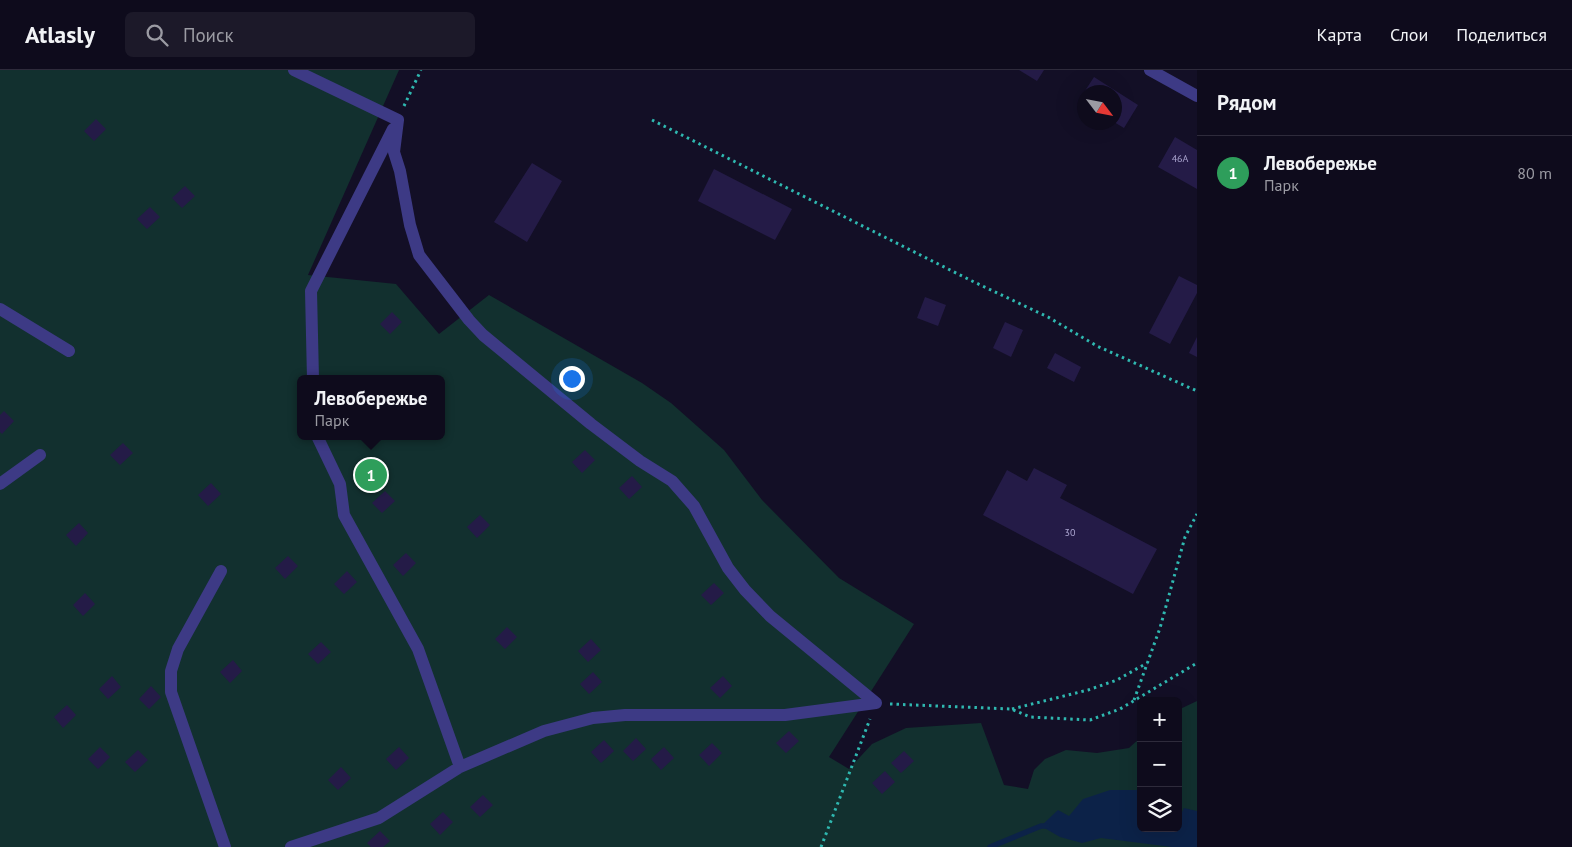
<!DOCTYPE html>
<html lang="ru">
<head>
<meta charset="utf-8">
<style>
  :root { --surface:#0e0b1c; --page:#1c1929; --text:#f1f3f6; --muted:#9b9ba3; --line:#2e2b3b; --accent:#d93025 }
  body { margin:0; font-family:"PT Sans",sans-serif; background:var(--page); color:var(--text) }
  .controls { position:absolute; right:15px; bottom:15px; display:grid; overflow:hidden; border-radius:8px; box-shadow:0 5px 20px #0002 }
  .controls button { width:45px; height:45px; display:grid; place-items:center; padding:0; border:0; border-bottom:1px solid var(--line); background:var(--surface); color:var(--text); font:25px sans-serif }
  .compass { position:absolute; left:1077px; top:15px; width:45px; height:45px; border-radius:50%; background:var(--surface); box-shadow:0 5px 20px #0002; rotate:122deg }
  .you { position:absolute; left:571px; top:308px; width:18px; height:18px; margin:-12px; border:4px solid #fff; border-radius:50%; background:#1a73e8; box-shadow:0 0 0 8px #1a73e833 }
  .badge { display:grid; place-items:center; width:32px; height:32px; border-radius:50%; background:var(--accent); color:#fff; font-size:16px; font-weight:700 }
  .pin { position:absolute; translate:-50% -50%; border:2px solid #fff; box-shadow:0 1px 5px #0006 }
  .popup { position:absolute; left:297px; top:305px; width:148px; height:65px; box-sizing:border-box; display:grid; place-content:center; border-radius:8px; background:var(--surface); filter:drop-shadow(0 1px 4px #0005); font-size:16px; white-space:nowrap; color:var(--muted) }
  .popup b { font-size:19px; color:var(--text) }
  .popup::after { content:''; position:absolute; left:50%; top:100%; margin-left:-10px; border:10px solid transparent; border-top-color:var(--surface) }
  .list { margin:0; padding:0; list-style:none }
  h2 { display:flex; justify-content:space-between; align-items:center; height:65px; margin:0; padding:0 20px; font-size:21px }
  h2 small { font-size:16px; font-weight:400; color:var(--muted) }
  .list li { display:grid; grid-template-columns:32px 1fr auto; gap:15px; align-items:center; box-sizing:border-box; height:75px; padding:0 20px; border-top:1px solid var(--line) }
  .list b { display:block; font-size:19px; white-space:nowrap }
  .list p { margin:0; font-size:16px; white-space:nowrap; color:var(--muted) }
  .list em { font-size:16px; font-style:normal; color:var(--muted) }
  .icon { flex:none; width:28px; height:28px; fill:none; stroke:currentColor; stroke-width:2; stroke-linecap:round; stroke-linejoin:round }
  .map { position:relative; flex:none; width:1197px; height:777px; overflow:hidden }
  header { display:flex; align-items:center; gap:30px; box-sizing:border-box; height:70px; padding:0 25px; background:var(--surface); border-bottom:1px solid var(--line) }
  header strong { font-size:24px }
  nav { display:flex; gap:28px; margin-inline-start:auto; font-size:18px }
  .search { width:350px; height:45px; background:var(--page); display:flex; align-items:center; gap:12px; box-sizing:border-box; padding:0 18px; border-radius:8px; color:var(--muted); font-size:19px }
  main { display:flex }
  aside { flex:1; background:var(--surface) }
  .map>svg:first-child { display:block }
</style>
</head>
<body>
<header>
<strong>Atlasly</strong>
<div class="search"><svg class="icon" aria-label="search" viewBox="0 0 24 24"><circle cx="10" cy="10" r="6"/><path d="M15 15l6 6"/></svg>Поиск</div>
<nav><a>Карта</a><a>Слои</a><a>Поделиться</a></nav>
</header>
<main>
<div class="map">
<svg width="1197" height="777" viewBox="0 0 1197 777">
  <rect width="100%" height="100%" fill="#130f26"/>
  <path fill="#12302f" fill-rule="evenodd" d="M0 0H399L308 205 396 214 439 264 489 225 642 313 671 333 724 380 762 430 839 508 914 554 829 687 849 699 872 674 906 658 981 653 1004 715 1028 719 1034 700 1045 689 1066 680 1097 683 1129 678 1141 667V758H1178V640L1197 631V777H0ZM301 309H441V366H301Z"/>
  <path fill="#0c2248" d="M1110 720H1141V758H1178V751L1184 738 1197 741V777H1172L1101 768 1082 773 1060 767 1041 756 1058 740 1069 746 1083 729Z"/>
  <g fill="none" stroke-linecap="round" stroke-linejoin="round">
    <path stroke="#0c2248" stroke-width="5.5" d="M990 777 1041 756H1047"/>
  </g>
  <path fill="#241b47" d="M1019 0H1044L1037 11Z
    M1094 7 1138 35 1124 58 1114 52V22H1084V33L1079 30Z
    M96 49 106 59 94 71 84 61Z
    M1175 67 1197 80V119L1158 97Z
    M532 93 562 111 527 172 494 152Z
    M714 99 792 139 775 170 698 131Z
    M185 116 195 126 182 138 172 128Z
    M150 137 160 147 147 159 137 149Z
    M1179 206 1197 215V223L1170 274 1149 263Z
    M925 227 946 235 938 256 917 248Z
    M392 242 402 252 390 264 380 254Z
    M1005 252 1023 260 1011 287 993 278Z
    M1197 267V287L1189 283Z
    M1055 283 1081 297 1074 312 1047 298Z
    M4 341 14 351 2 364 0 362V345Z
    M123 373 133 383 120 395 110 385Z
    M585 380 595 390 582 403 572 392Z
    M1034 398 1067 415 1060 428 1157 479 1133 524 983 445 1007 400 1027 411Z
    M632 406 642 417 629 429 619 418Z
    M211 413 221 424 208 436 198 425Z
    M385 421 395 431 382 443 372 433Z
    M480 445 490 455 477 468 467 457Z
    M79 453 88 463 76 476 66 465Z
    M406 483 416 493 403 506 393 495Z
    M288 486 298 496 285 509 275 498Z
    M347 501 357 512 344 524 334 514Z
    M714 513 724 523 711 535 701 525Z
    M85 523 95 534 83 546 73 535Z
    M507 557 517 567 505 579 495 569Z
    M591 569 601 580 588 592 578 581Z
    M321 572 331 582 318 594 308 584Z
    M233 590 242 601 230 613 220 602Z
    M593 602 602 612 589 624 580 614Z
    M112 606 121 617 108 629 99 619Z
    M723 606 732 616 720 628 710 618Z
    M151 616 161 627 149 639 139 629Z
    M67 635 76 645 63 658 54 647Z
    M789 661 799 671 786 683 776 673Z
    M636 668 646 679 633 691 623 681Z
    M604 670 614 681 601 693 591 682Z
    M712 673 722 683 709 696 699 685Z
    M100 677 110 687 98 699 88 689Z
    M399 677 409 688 396 700 386 689Z
    M664 677 674 688 661 700 651 689Z
    M138 680 148 690 135 702 125 692Z
    M904 681 914 691 901 703 891 693Z
    M341 697 351 708 338 720 328 710Z
    M885 701 895 712 882 724 872 713Z
    M483 725 493 735 480 747 470 737Z
    M443 742 453 752 440 765 430 754Z
    M380 761 390 771 383 777H371L367 773Z"/>
  <g fill="none" stroke-linecap="round" stroke-linejoin="round">
    <path stroke="#2fb8b0" stroke-width="3" stroke-dasharray="2.5 4" stroke-linecap="butt" d="M404 36 421 0
      M652 50 972 211 1048 247 1097 276 1197 321
      M1134 630 1160 558 1185 467 1197 444
      M890 634 1011 639 1030 647 1090 650 1120 639 1197 593
      M1012 639 1088 620 1117 610 1147 593
      M821 777 870 649"/>
    <path stroke="#3d3a85" stroke-width="12" d="M294 0 398 50 394 82 400 101 410 155 419 185 469 250 483 265 591 354 640 391 672 411 694 436 728 498 745 520 770 546 876 633
      M1150 0 1197 26
      M0 239 69 281
      M313 309 311 221 393 59
      M317 366 340 414 344 445 418 579 460 697
      M0 414 40 385
      M221 501 178 579 171 601V622L225 777
      M291 777 379 748 460 697 544 661 593 648 625 645H785L876 633"/>
  </g>
  <g text-anchor="middle" dominant-baseline="central" stroke-width="5" stroke-linejoin="round" paint-order="stroke">
    <g font-size="10" fill="#aca6d1">
      <text x="1180" y="88">46А</text>
      <text x="1070" y="462">30</text>
    </g>
  </g>
</svg>
<div class="controls">
<button>+</button>
<button>−</button>
<button><svg class="icon" aria-label="layers" viewBox="0 0 24 24"><path d="M12 4l9 5-9 5-9-5zM3 14l9 5 9-5"/></svg></button>
</div>
<svg class="compass" viewBox="-18 -18 36 36"><path d="M0-13l5 13h-10z" fill="#e53935"/><path d="M0 13l5-13h-10z" fill="#9b9ba3"/></svg>
<div class="you"></div>
<div class="pin badge" style="left:371px;top:405px;background:#2e9e5b">1</div>
<div class="popup"><b>Левобережье</b>Парк</div>
</div>
<aside>
<h2>Рядом<small></small></h2>
<ul class="list">
<li><span class="badge" style="background:#2e9e5b">1</span><div><b>Левобережье</b><p>Парк</p></div><em>80 m</em></li>
</ul>
</aside>
</main>
</body>
</html>
